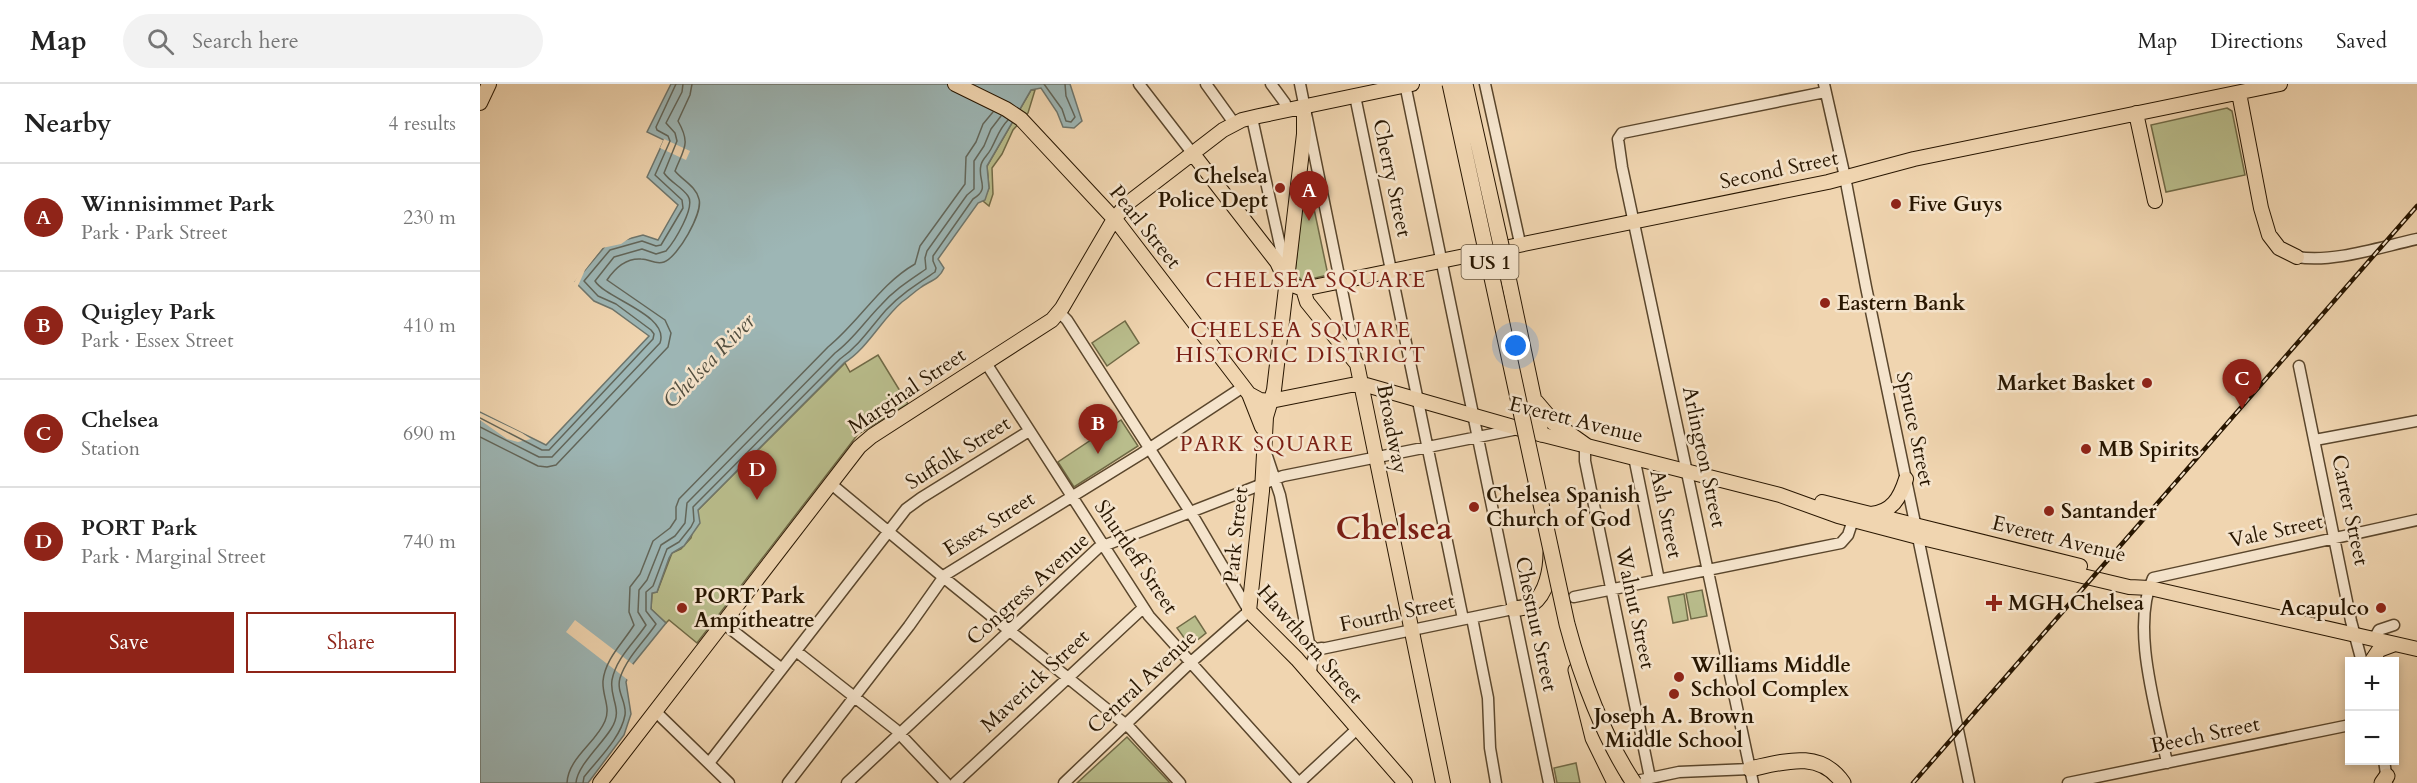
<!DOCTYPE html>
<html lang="en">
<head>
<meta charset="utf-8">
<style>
  :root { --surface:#fff; --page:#f2f2f2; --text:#222; --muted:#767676; --line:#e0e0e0; --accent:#8f2418 }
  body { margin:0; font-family:Cardo,serif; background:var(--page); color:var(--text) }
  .controls { position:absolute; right:18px; bottom:18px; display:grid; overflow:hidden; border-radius:0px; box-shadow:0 3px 9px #0003 }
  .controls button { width:54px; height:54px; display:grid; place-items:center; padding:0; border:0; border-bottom:2px solid var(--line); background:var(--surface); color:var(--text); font:30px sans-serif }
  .you { position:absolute; left:1036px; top:262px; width:21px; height:21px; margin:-15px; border:4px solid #fff; border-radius:50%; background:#1a73e8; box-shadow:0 0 0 9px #1a73e833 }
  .badge { display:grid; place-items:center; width:39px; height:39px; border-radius:50%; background:var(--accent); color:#fff; font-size:20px; font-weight:700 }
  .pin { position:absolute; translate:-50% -50px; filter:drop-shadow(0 2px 3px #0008) }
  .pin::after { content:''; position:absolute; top:32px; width:21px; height:18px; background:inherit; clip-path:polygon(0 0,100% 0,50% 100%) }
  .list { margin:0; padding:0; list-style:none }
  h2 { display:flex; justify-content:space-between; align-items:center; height:78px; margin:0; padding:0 24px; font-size:26px }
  h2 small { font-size:20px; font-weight:400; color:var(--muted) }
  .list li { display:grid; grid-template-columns:39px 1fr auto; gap:18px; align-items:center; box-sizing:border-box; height:108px; padding:0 24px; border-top:2px solid var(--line) }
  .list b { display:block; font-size:22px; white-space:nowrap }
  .list p { margin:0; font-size:20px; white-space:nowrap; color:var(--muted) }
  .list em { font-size:20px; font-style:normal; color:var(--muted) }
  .actions { display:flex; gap:12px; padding:18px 24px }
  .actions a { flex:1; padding:14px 0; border:2px solid var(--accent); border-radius:0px; text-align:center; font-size:21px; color:var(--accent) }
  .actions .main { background:var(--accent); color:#fff }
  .icon { flex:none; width:33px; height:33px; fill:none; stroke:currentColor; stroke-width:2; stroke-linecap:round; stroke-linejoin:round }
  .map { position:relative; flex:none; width:1937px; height:699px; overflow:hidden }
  header { display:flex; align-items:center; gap:36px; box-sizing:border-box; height:84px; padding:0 30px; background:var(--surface); border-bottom:2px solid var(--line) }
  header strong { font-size:28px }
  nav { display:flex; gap:33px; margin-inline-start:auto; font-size:21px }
  .search { width:420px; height:54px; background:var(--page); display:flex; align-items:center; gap:15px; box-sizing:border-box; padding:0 21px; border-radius:33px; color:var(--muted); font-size:22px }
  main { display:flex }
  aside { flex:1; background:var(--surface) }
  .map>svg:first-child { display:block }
</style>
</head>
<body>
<header>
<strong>Map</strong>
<div class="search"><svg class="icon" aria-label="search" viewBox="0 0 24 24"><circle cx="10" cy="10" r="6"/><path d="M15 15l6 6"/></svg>Search here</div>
<nav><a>Map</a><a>Directions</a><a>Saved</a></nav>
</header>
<main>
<aside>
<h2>Nearby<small>4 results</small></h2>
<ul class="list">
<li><span class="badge">A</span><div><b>Winnisimmet Park</b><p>Park · Park Street</p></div><em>230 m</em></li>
<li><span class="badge">B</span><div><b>Quigley Park</b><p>Park · Essex Street</p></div><em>410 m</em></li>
<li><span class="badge">C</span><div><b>Chelsea</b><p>Station</p></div><em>690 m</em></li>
<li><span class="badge">D</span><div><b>PORT Park</b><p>Park · Marginal Street</p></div><em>740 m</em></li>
</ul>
<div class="actions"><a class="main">Save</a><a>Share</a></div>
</aside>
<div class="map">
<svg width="1937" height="699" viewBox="0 0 1937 699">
  <rect width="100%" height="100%" fill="#f0d5b0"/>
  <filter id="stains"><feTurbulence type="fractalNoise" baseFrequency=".00333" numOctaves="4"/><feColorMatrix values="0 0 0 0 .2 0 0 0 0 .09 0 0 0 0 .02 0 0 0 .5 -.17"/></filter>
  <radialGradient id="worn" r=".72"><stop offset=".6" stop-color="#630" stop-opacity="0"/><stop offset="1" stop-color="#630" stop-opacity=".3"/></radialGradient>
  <path fill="#b9bd8c" stroke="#706a46" stroke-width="1.5" d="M551 6H555L548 29 533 46 522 70 512 84 513 110 509 122 503 117 509 104 507 82Z
    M1747 24 1752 27 1765 91 1686 108 1671 41Z
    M826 87 848 191 822 197 815 188Z
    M645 237 659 259 627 282 612 259Z
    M398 271 428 320 378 350 217 559 189 536 186 539 171 525 172 509 177 508 192 469 201 465 211 454 218 426 365 279 370 288Z
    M641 336 658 362 594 403 578 378Z
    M1222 506 1227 532 1211 535 1206 509Z
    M1204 510 1208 536 1193 539 1188 513Z
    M715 532 726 549 710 562 697 544Z
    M647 653 690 699H597Z
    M1096 679 1100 699H1077L1074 684Z"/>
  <path fill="#9db6b5" stroke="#6e766d" stroke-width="1.5" d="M191 0H590L602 37 594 44 583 43 577 28 561 4 551 6 507 82 509 104 505 116 498 119 458 175 464 184C459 196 449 197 440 204 434 208 428 214 422 218 401 236 388 264 364 279L218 426 220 439 204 462 192 469 189 474 177 508 172 509 171 525 186 539 153 580 146 598 151 630 144 651 108 699H0V328L66 361 169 252 132 225 114 217 95 198 126 161 163 151 178 156 198 121 167 93 184 56 167 48Z"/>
  <path fill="#f0d5b0" d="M184 55 210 67 206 76 180 64Z
    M154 151 141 160 122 164 105 186 97 204 93 200 102 185 124 159Z
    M0 329 42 349 51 355 38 358 27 355 0 336Z
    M95 536 155 582 148 596 86 548Z"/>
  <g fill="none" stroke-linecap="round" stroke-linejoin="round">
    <path stroke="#62665a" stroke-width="1.5" d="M564 0 582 25 586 37 591 38 595 33 586 12 585 0
      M0 334 62 366H69L173 255 174 250 171 246 136 220 118 212 104 197 130 166 162 157 176 162 181 161 203 124 202 116 175 91 190 57 188 52 177 46 176 43 196 0
      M0 343 59 373H72L180 259C190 231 126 215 115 197L134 173 162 165 176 170 186 167C194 158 216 123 208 112 202 103 190 98 184 89L197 57 195 49 186 39 202 8 203 0
      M0 353 58 382 67 383 76 381 188 263 191 249 185 236 127 196C135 184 146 174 161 175 170 175 175 181 184 178 198 173 223 129 219 115 216 102 202 96 195 87 204 64 211 60 198 37L210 11 212 0
      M87 699C88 674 116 659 125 637 131 623 122 612 123 597 125 575 143 559 154 541L149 528 150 503 160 490 173 457 190 444 196 435V423L199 415 348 263C379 238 400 200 435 180L440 162 485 100 486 73 496 58 503 40 513 28
      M96 699C97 682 122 660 131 645 144 625 129 615 132 596 136 574 154 559 166 541L158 528 159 506 167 496 181 461 195 452 205 439 207 419 355 269C373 256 385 237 401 221 414 206 430 196 446 185L445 174 447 167 487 111 494 105V77L504 62 511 45 521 32
      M103 699 104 693C118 675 141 654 145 631 147 618 136 608 140 594 147 573 164 558 176 540L166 527V508L173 502 187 465 199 458 211 443 214 437 213 423 360 275C379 262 391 243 406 226 421 210 437 200 455 188L456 184 453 177V172L493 115C511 104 497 97 501 81 502 75 508 71 511 65 517 54 519 45 528 36"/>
    <g stroke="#5a462c" stroke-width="13">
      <path id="minor" d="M659 0 713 70
        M726 0 754 39
        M791 0 805 19 807 26
        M820 0 877 280
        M925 0 1069 699
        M1005 0 1040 159
        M1344 0 1365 93 1386 203 1489 699
        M875 12 983 535
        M772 34 805 184
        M1817 173C1854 179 1900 163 1937 155
        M579 228 587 236 716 437 769 527 710 579 584 699
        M506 279 669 532 819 699
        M1819 282 1871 537 1882 578
        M1835 356 1937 337
        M1105 361V377L1170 694
        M786 369 800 411 829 559 835 565 842 564
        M1154 373 1179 496
        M350 399 463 493 650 644 700 699
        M1094 513 1361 459 1368 451 1375 430
        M992 534 1008 614 1010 664 1016 699
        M243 539 302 585
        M1894 555 1899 546 1914 541
        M316 567 415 645 466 699
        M832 593C830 584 832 570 841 565L1033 525
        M175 627 249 699
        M1904 676 1907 697
        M229 679 426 425 441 414 549 347
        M1687 679C1677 627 1650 543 1673 494L1937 436
        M308 699 429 542 465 491 661 370 763 303
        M367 699 618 464 803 392 1038 345
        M475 699 663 524
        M819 699 877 645
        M1147 699 1199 688 1270 685
        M1273 699 1142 83 1138 55 1142 49 1345 8
        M1588 699 1870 641"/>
    </g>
    <g stroke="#281600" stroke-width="16">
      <path id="major" d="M475 0 526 25 541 35 638 139 769 310 782 343
        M1759 9 1781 124 1789 151 1799 164 1817 173
        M0 19 9 0
        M824 23V50L794 306 786 333 782 407 769 527 817 575 925 699
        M1656 29 1675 117
        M713 70 797 178 807 199 823 205 1348 98 1434 75 1800 0
        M823 205 827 218 877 280 963 699
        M769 310 780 316 791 317 871 301H886L1044 346 1300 411 1358 432 1438 453 1649 503 1670 504 1937 565
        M1342 418 1600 482
        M1391 430C1412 428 1420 414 1426 395
        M1891 578 1899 566 1915 560
        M120 699 379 363 392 352 572 236 582 224 634 135 648 119 743 46 762 36 779 32 932 0"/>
    </g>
    <g stroke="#281600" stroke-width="17">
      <path id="highway" d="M1025 179 1061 350
        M1056 318 1074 339 1105 361
        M1033 525C1039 524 1047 524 1052 520 1067 510 1071 484 1071 469
        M1096 586 1113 654 1135 699
        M1270 685C1303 678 1340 665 1363 699
        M1902 699 1907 692"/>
    </g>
    <use href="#minor" stroke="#f5e4cc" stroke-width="10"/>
    <use href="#major" stroke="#f0d5b0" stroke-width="14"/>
    <use href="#highway" stroke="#f0d5b0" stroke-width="15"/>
    <g stroke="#281600" stroke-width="4.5">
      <path id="rail" d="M1433 699 1937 122"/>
    </g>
    <use href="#rail" stroke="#f5e4cc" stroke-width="2" stroke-dasharray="7" stroke-linecap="butt"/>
    <g stroke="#281600" stroke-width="17" stroke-linecap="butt">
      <path id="highway-bridge" d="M970 0 1087 540C1101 593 1124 654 1154 699
        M985 0 1025 179"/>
    </g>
    <use href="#highway-bridge" stroke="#f0d5b0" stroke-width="15"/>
  </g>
  <g fill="#8f2418" stroke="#f5e4cc" stroke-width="2">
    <circle cx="800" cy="104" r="6"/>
    <circle cx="1416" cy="120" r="6"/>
    <circle cx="1345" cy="219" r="6"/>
    <circle cx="1667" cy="299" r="6"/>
    <circle cx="1606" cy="365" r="6"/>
    <circle cx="994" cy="423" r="6"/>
    <circle cx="1569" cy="427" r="6"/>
    <path d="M1511 510h6v6h6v6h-6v6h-6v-6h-6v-6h6z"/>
    <circle cx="202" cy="524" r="6"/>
    <circle cx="1901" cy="524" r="6"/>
    <circle cx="1199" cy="593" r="6"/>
    <circle cx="1194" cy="610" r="6"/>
  </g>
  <g text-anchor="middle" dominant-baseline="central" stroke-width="5" stroke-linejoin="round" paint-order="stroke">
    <rect fill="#f5e4cc" stroke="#66543d" stroke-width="1.5" x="981.5" y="161" width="57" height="34" rx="4.5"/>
    <g font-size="20" font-weight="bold" fill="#281600">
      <text x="1010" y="178">US 1</text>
    </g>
    <g font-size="21" fill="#281600" stroke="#f5e4cc">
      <text transform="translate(1299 86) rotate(-12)">Second Street</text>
      <text transform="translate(912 94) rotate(78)">Cherry Street</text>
      <text transform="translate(665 143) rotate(51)">Pearl Street</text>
      <text transform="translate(427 307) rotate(-34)">Marginal Street</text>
      <text transform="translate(1096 336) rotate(14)">Everett Avenue</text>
      <text transform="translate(912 345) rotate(79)">Broadway</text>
      <text transform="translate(1435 345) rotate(78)">Spruce Street</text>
      <text transform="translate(478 369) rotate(-32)">Suffolk Street</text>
      <text transform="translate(1224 373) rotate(78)">Arlington Street</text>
      <text transform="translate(1870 426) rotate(78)">Carter Street</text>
      <text transform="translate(1186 430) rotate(78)">Ash Street</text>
      <text transform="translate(509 440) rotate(-32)">Essex Street</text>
      <text transform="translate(1796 447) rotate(-12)">Vale Street</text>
      <text transform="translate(756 451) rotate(-84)">Park Street</text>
      <text transform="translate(1579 455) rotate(14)">Everett Avenue</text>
      <text transform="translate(656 473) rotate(56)">Shurtleff Street</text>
      <text transform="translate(548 505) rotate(-42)">Congress Avenue</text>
      <text transform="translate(1155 524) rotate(78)">Walnut Street</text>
      <text transform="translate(917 529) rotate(-12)">Fourth Street</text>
      <text transform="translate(1056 540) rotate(78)">Chestnut Street</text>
      <text transform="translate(830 560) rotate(49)">Hawthorn Street</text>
      <text transform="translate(555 597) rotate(-43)">Maverick Street</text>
      <text transform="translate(662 598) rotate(-43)">Central Avenue</text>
      <text transform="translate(1725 651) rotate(-12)">Beech Street</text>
    </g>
    <g font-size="21" font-weight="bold" fill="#281600" stroke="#f5e4cc" text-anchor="start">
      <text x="788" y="92" text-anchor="end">Chelsea<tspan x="788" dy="24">Police Dept</tspan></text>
      <text x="1428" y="120">Five Guys</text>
      <text x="1357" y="219">Eastern Bank</text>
      <text x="1655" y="299" text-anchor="end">Market Basket</text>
      <text x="1618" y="365">MB Spirits</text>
      <text x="1006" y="411">Chelsea Spanish<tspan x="1006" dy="24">Church of God</tspan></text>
      <text x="1581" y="427">Santander</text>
      <text x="214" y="512">PORT Park<tspan x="214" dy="24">Ampitheatre</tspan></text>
      <text x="1528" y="519">MGH Chelsea</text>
      <text x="1889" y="524" text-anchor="end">Acapulco</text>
      <text x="1211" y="581">Williams Middle<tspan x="1211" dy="24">School Complex</tspan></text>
      <text x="1194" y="632" text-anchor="middle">Joseph A. Brown<tspan x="1194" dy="24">Middle School</tspan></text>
    </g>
    <g font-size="22" letter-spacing="1.5" fill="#7a1f14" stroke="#f5e4cc">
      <text x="836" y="196">CHELSEA SQUARE</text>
      <text x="821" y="246">CHELSEA SQUARE<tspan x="821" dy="25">HISTORIC DISTRICT</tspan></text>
      <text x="787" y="360">PARK SQUARE</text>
    </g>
    <g font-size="22" font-style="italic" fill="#514e3f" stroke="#f5e4cc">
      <text transform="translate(229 277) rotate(-46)">Chelsea River</text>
    </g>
    <g font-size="33" font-weight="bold" fill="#7a1f14" stroke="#f5e4cc">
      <text x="914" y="444">Chelsea</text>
    </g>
  </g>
  <rect width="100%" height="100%" filter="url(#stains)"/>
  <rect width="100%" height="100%" fill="url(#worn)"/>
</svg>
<div class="controls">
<button>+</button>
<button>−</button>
</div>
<div class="you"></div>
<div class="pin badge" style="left:829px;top:137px">A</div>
<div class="pin badge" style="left:618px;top:370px">B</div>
<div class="pin badge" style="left:1762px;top:325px">C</div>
<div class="pin badge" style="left:277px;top:416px">D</div>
</div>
</main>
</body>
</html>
